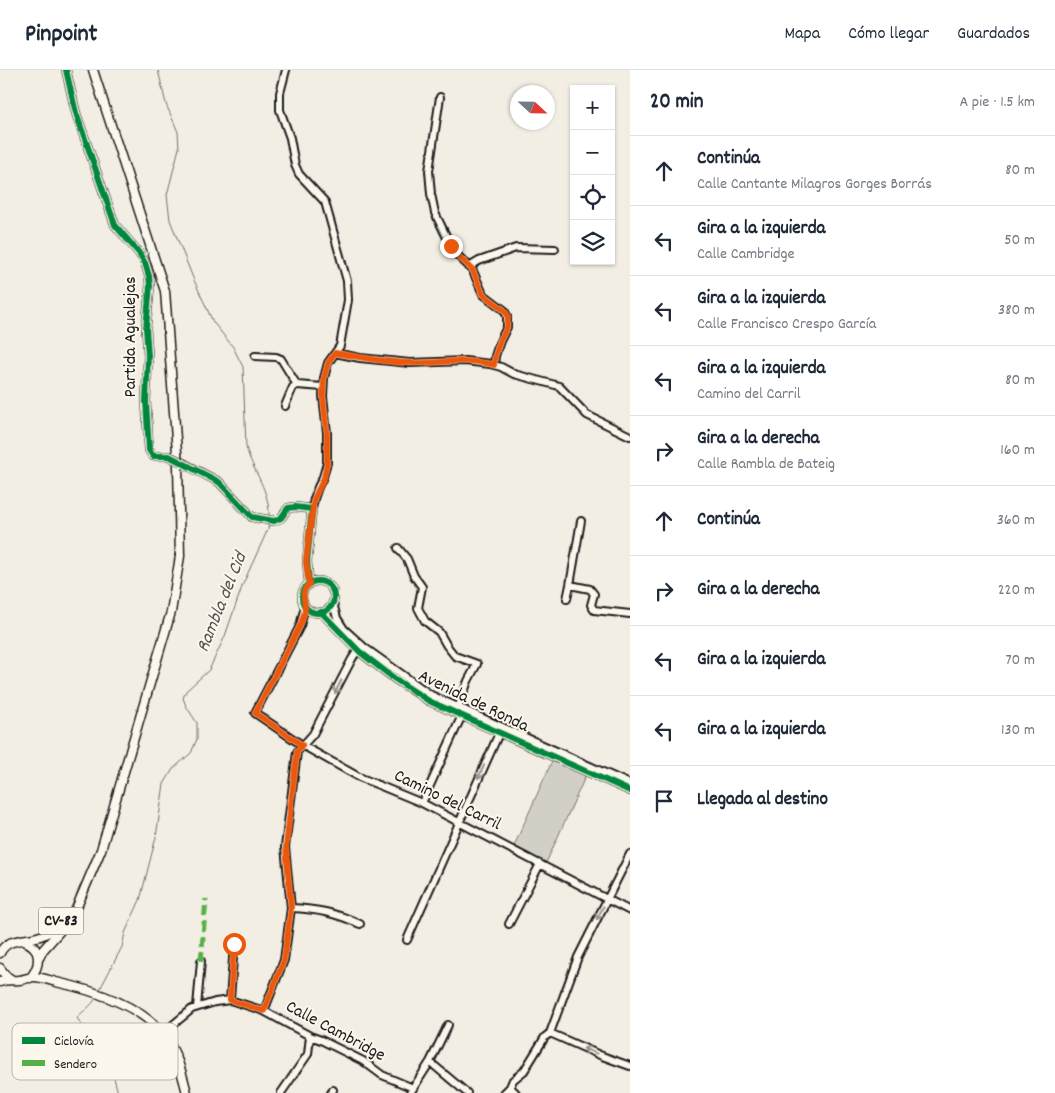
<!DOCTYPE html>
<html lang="es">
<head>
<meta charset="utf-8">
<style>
  :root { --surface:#fff; --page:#f6f6f7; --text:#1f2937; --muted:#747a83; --line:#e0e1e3 }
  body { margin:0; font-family:Dekko,sans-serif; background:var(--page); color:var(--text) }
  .controls { position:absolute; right:15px; top:15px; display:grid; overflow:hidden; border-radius:0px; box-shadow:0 1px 4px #0004 }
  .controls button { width:45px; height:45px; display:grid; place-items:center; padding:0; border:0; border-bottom:1px solid var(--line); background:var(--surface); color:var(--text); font:25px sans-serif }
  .compass { position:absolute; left:510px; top:15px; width:45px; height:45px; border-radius:50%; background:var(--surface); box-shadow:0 1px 4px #0004; rotate:112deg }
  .stop { position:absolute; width:15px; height:15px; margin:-11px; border:4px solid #ea580c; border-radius:50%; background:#fff }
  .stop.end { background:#ea580c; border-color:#fff; box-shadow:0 1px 5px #0008 }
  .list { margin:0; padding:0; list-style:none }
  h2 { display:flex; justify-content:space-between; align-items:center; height:65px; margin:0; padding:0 20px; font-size:21px }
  h2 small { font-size:16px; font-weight:400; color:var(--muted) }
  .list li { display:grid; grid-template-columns:32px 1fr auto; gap:15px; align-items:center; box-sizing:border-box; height:70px; padding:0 20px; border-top:1px solid var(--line) }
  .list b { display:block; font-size:19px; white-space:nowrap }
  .list p { margin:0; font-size:16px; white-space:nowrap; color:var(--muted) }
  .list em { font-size:16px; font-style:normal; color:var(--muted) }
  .icon { flex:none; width:28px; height:28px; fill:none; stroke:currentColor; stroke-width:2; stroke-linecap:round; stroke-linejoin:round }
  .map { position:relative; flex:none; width:630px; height:1023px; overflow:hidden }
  header { display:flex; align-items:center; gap:30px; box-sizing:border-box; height:70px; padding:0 25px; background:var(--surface); border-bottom:1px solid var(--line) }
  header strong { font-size:24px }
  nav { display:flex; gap:28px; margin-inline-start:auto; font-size:18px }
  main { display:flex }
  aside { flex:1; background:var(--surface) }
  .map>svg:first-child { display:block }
</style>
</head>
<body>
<header>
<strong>Pinpoint</strong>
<nav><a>Mapa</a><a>Cómo llegar</a><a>Guardados</a></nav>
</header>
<main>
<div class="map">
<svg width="630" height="1023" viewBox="0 0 630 1023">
  <rect width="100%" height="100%" fill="#f2eee4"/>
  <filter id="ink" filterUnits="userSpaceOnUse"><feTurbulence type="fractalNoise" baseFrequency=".02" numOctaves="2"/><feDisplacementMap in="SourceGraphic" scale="10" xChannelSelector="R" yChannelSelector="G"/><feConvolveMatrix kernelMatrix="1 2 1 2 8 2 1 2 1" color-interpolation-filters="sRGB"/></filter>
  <g filter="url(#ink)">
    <path fill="#d2cfc6" stroke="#777671" d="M552 691 586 705 546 793 514 776Z"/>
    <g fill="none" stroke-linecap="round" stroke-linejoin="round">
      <path stroke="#716f6b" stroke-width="1" d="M158 0 166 34 178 62 179 78 167 125 170 150 193 208 213 252 233 277 243 297 246 377C253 402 270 420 269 447
        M99 921 122 877 125 863 140 830 156 767 164 714 173 699 191 683 197 669V653L186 636 183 628 186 621 209 600 225 566 243 514 268 459 269 454
        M96 927C92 937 83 940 77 948L84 958 97 967 118 964 121 970 114 1008 118 1023"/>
      <g stroke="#1c1c1c" stroke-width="10">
        <path id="minor" d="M66 0 76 43 115 155 139 183 145 193 149 206 150 216 146 258 148 286 146 331 149 380 153 386H169
          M286 0 280 23V40L290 68 295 95 299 104 325 132 347 211 348 230 340 276 328 293 324 308 323 326 327 363V393L323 407 318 417 314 429 312 439
          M440 27 429 101 431 124 435 143 451 176 458 186 472 199 483 224 504 240 507 246V257L500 271 495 286 494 295
          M469 197 479 191 516 178 555 179
          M335 283 360 288 410 293 465 291 490 294 501 297 514 304 559 316 587 345 630 366
          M255 286 276 287 281 289 297 315 323 317
          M285 336 293 317 297 315
          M183 393 219 412 252 447 274 451 281 448 288 438 295 437 312 439 307 491 309 514
          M398 478 407 489 414 506 422 517 418 538 425 551 439 562 447 576 455 586 477 594 468 611 458 638
          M302 527a16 16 0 1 1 32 0a16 16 0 1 1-32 0Z
          M570 515 581 451
          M567 529 570 515 590 519 594 524 591 535 594 540 630 544
          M333 533 337 548 344 559 365 578 431 625 630 714
          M305 536 300 556 255 643 302 675 359 707 422 733 630 841
          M321 542 360 582 395 609 429 631 630 721
          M422 733 463 643
          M291 838C317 839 336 843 360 854
          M509 854 540 794
          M407 870 500 661
          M230 930 234 874
          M197 937 201 891
          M264 941 284 890 287 868 291 838 285 777 297 682 313 664 352 589 361 575
          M163 963 192 939 215 932 230 930 264 941 310 966 321 970 363 991 382 1005 413 1018
          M550 963 602 986 630 996
          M430 992 467 1023
          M510 1017 516 1023
          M281 1023 308 984 310 966
          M331 1023 333 1020
          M410 1023 430 992 448 955
          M504 1023 510 1017 513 1010 524 1001 545 967 550 963 578 887 630 784"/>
      </g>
      <g stroke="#1c1c1c" stroke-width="11">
        <path id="major" d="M24 871C42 877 41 896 30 908
          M0 883C8 866 28 872 43 865 52 861 58 855 65 847
          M39 888 43 880 66 854 76 839 101 780 171 542 180 486 178 396 165 221 93 0
          M0 898 6 906 11 909
          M0 912C7 909 12 911 19 910 24 910 28 907 34 907 41 907 49 910 56 912 92 920 138 934 162 963 176 979 182 1003 187 1023"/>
      </g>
      <use href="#minor" stroke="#fbf7ec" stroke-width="6"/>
      <use href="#major" stroke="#fbf7ec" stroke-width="8"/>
      <g stroke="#1c1c1c" stroke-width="10" stroke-linecap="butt">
        <path id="minor-bridge" d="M169 386 183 393"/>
      </g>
      <use href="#minor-bridge" stroke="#fbf7ec" stroke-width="6"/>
      <path stroke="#55b145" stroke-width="5" stroke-dasharray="10 5" stroke-linecap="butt" d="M201 891 206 829"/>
      <g stroke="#fbf7ec" stroke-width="9">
        <path id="cycleway" d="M66 0 76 43 115 155 139 183 145 193 149 206 150 216 146 258 148 286 146 331 149 380 153 386H169L219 412 252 447 274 451 281 448 288 438 295 437 312 439 307 491 309 514
          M302 527a16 16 0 1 1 32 0a16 16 0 1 1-32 0Z
          M321 542 360 582 395 609 429 631 630 721"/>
      </g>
      <use href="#cycleway" stroke="#00873e" stroke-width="6"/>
    </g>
    <defs><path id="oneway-shaft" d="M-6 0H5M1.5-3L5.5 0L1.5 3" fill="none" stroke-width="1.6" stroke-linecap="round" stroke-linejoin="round" transform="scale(1.25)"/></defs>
    <g stroke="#97948e">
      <use href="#oneway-shaft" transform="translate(338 617) rotate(117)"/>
      <use href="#oneway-shaft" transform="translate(481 702) rotate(115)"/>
      <use href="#oneway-shaft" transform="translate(600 843) rotate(117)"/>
      <use href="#oneway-shaft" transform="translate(590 981) rotate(-157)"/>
    </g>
  </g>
  <g fill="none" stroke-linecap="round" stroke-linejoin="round" filter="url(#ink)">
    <path stroke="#ea580c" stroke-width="6" d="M234 874 230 930 264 941 284 890 287 868 291 838 286 777 297 682 302 675 255 643 300 556C302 550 306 542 305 536 304 526 301 522 309 514L306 491 314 429 324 408 327 393V363L323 326 324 308 328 293 335 283C359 287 388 293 412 293 439 293 468 288 494 295L495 286 500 271 507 257 508 246 504 240 483 224 472 199 458 186 451 176"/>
  </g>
  <g text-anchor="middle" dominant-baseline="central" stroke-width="4" stroke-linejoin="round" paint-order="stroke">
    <rect fill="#fbf7ec" stroke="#5f5e5a" stroke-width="1" x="38.5" y="837.5" width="45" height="27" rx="4"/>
    <g font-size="16" font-weight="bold" fill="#1c1c1c">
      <text x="61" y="851">CV-83</text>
    </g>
    <g font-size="18" fill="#1c1c1c" stroke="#fbf7ec">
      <text transform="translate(131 267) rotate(-90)">Partida Agualejas</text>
      <text transform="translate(473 632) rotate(26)">Avenida de Ronda</text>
      <text transform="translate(447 731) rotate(26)">Camino del Carril</text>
      <text transform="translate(335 962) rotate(28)">Calle Cambridge</text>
    </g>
    <g font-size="19" font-style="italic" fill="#545351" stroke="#fbf7ec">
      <text transform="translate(223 533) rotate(-68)">Rambla del Cid</text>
    </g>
  </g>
  <rect x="12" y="953" width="166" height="57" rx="8" fill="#fbf7ec" stroke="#b8b5ae" stroke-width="1"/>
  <rect x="22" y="967" width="23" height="7" fill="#00873e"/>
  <rect x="22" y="990" width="23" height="6" fill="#55b145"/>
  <g font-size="14" fill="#1c1c1c">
    <text x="54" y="975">Ciclovía</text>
    <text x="54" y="998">Sendero</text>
  </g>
</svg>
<div class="controls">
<button>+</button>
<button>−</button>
<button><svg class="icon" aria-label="locate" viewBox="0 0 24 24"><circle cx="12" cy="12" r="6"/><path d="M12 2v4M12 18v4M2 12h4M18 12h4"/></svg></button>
<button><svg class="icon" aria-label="layers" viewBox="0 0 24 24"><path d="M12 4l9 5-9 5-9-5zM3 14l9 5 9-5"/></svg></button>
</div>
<svg class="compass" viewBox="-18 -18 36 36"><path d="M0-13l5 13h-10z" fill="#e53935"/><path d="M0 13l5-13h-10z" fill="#747a83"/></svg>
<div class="stop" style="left:234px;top:874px"></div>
<div class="stop end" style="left:451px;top:176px"></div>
</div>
<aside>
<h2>20 min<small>A pie · 1.5 km</small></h2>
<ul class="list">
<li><svg class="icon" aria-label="ahead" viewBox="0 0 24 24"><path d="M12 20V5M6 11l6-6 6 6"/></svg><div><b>Continúa</b><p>Calle Cantante Milagros Gorges Borrás</p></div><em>80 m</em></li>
<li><svg class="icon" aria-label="left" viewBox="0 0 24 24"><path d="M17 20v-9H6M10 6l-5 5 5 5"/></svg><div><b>Gira a la izquierda</b><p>Calle Cambridge</p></div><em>50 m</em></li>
<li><svg class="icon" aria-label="left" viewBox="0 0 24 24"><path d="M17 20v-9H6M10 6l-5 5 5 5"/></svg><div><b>Gira a la izquierda</b><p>Calle Francisco Crespo García</p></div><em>380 m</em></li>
<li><svg class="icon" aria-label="left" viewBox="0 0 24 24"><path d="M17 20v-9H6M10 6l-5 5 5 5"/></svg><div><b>Gira a la izquierda</b><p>Camino del Carril</p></div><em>80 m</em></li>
<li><svg class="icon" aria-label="right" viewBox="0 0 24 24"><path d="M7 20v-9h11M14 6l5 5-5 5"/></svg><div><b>Gira a la derecha</b><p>Calle Rambla de Bateig</p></div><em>160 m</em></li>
<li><svg class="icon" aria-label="ahead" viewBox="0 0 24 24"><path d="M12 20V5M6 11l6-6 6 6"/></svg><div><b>Continúa</b></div><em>360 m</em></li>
<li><svg class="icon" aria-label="right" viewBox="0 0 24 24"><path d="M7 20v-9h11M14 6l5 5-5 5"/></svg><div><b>Gira a la derecha</b></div><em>220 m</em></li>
<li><svg class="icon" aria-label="left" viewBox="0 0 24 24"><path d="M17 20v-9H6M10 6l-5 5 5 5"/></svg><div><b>Gira a la izquierda</b></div><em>70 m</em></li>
<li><svg class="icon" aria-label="left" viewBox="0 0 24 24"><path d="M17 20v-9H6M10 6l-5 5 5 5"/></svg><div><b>Gira a la izquierda</b></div><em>130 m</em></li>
<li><svg class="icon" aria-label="arrive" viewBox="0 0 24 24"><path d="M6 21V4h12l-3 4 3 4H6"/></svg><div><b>Llegada al destino</b></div></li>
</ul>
</aside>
</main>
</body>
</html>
